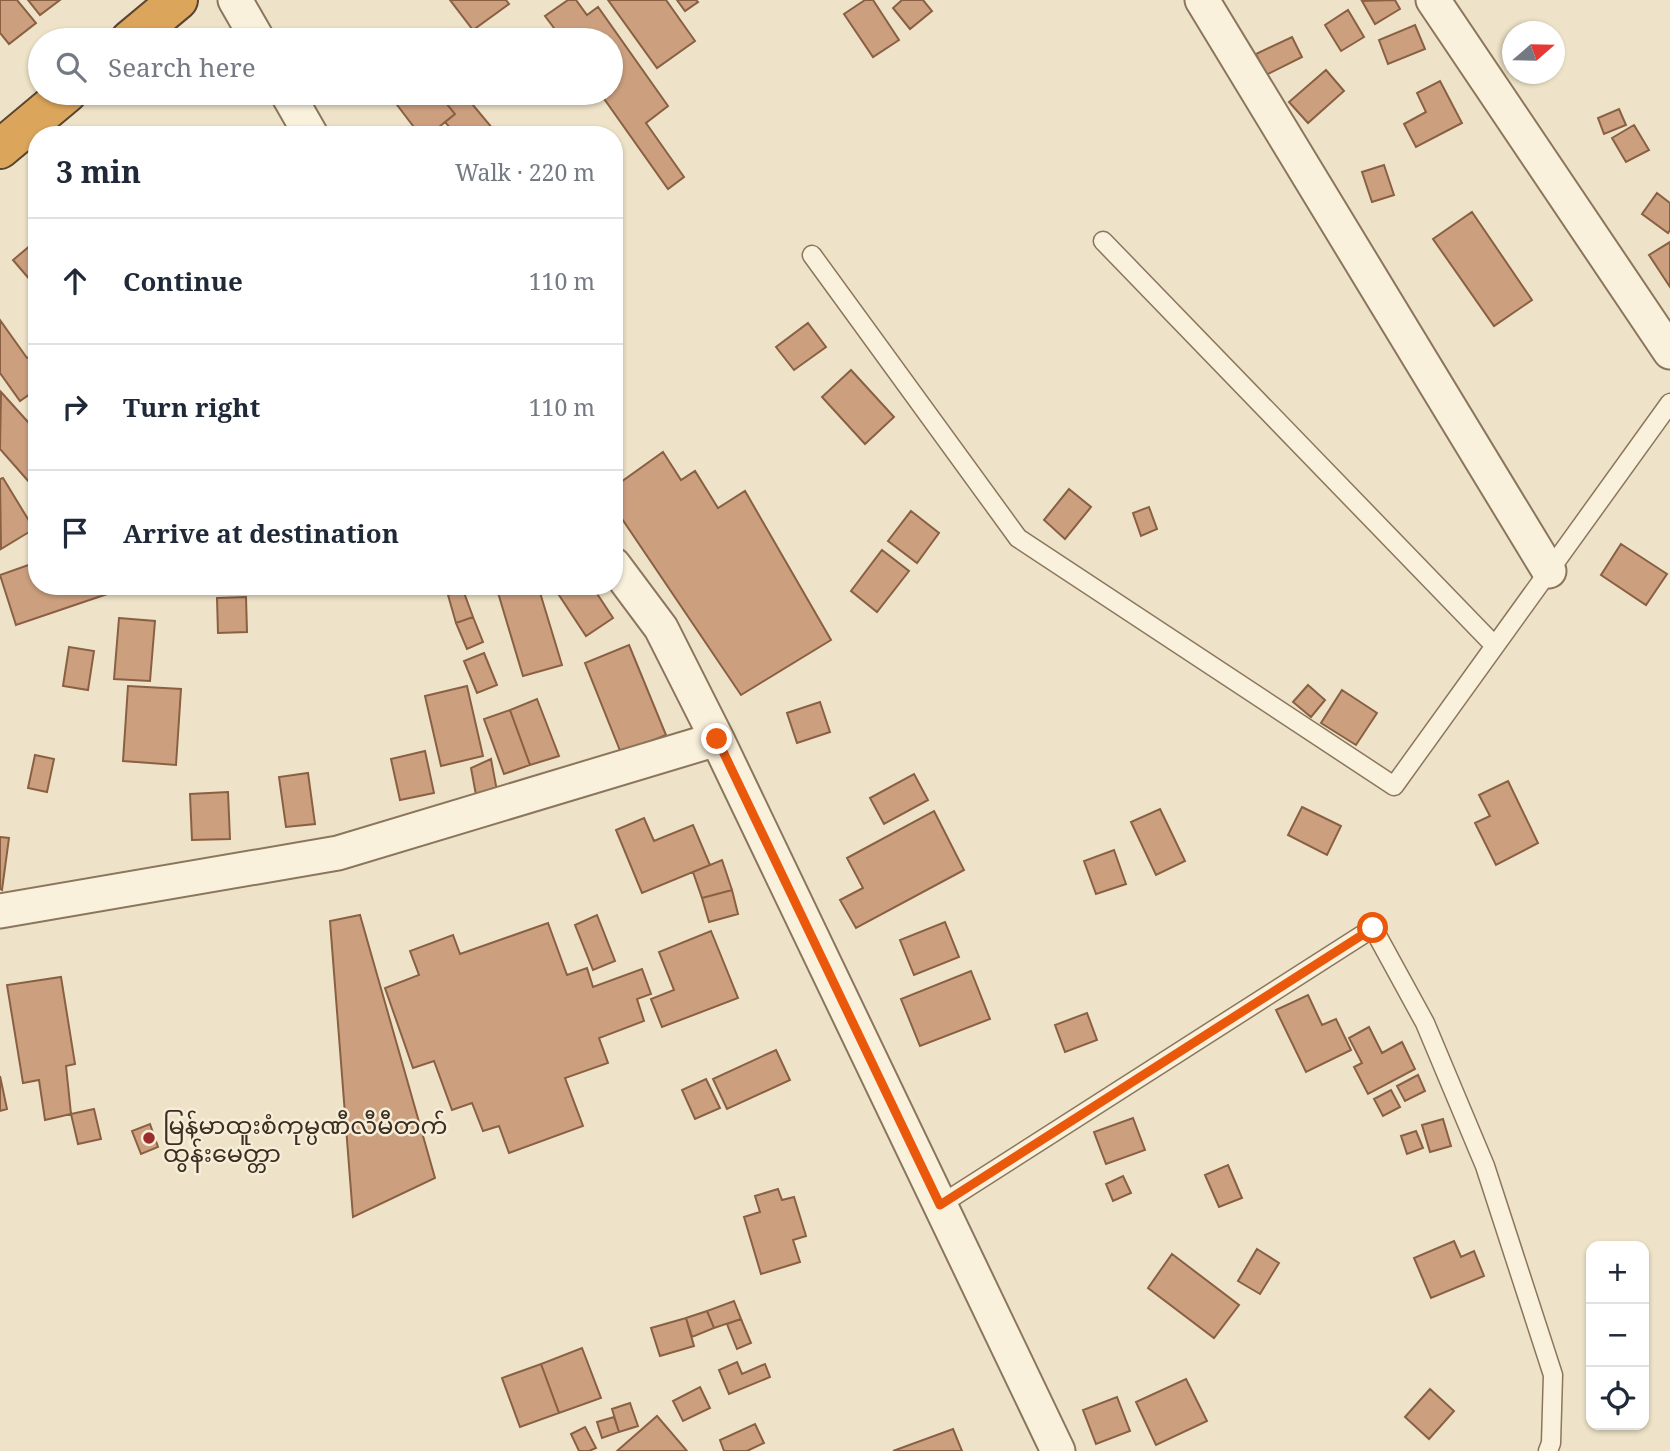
<!DOCTYPE html>
<html lang="en">
<head>
<meta charset="utf-8">
<style>
  :root { --surface:#fff; --page:#f6f6f7; --text:#1f2937; --muted:#747a83; --line:#e0e1e3 }
  body { margin:0; font-family:"Noto Serif","Noto Sans Myanmar",serif; background:var(--page); color:var(--text) }
  .controls { position:absolute; right:21px; bottom:21px; display:grid; overflow:hidden; border-radius:14px; box-shadow:0 2px 5px #0004 }
  .controls button { width:63px; height:63px; display:grid; place-items:center; padding:0; border:0; border-bottom:2px solid var(--line); background:var(--surface); color:var(--text); font:35px sans-serif }
  .compass { position:absolute; left:1502px; top:21px; width:63px; height:63px; border-radius:50%; background:var(--surface); box-shadow:0 2px 5px #0004; rotate:70deg }
  .stop { position:absolute; width:21px; height:21px; margin:-16px; border:5px solid #ea580c; border-radius:50%; background:#fff }
  .stop.end { background:#ea580c; border-color:#fff; box-shadow:0 2px 7px #0008 }
  .list { margin:0; padding:0; list-style:none }
  h2 { display:flex; justify-content:space-between; align-items:center; height:91px; margin:0; padding:0 28px; font-size:30px }
  h2 small { font-size:23px; font-weight:400; color:var(--muted) }
  .list li { display:grid; grid-template-columns:46px 1fr auto; gap:21px; align-items:center; box-sizing:border-box; height:126px; padding:0 28px; border-top:2px solid var(--line) }
  .list b { display:block; font-size:26px; white-space:nowrap }
  .list em { font-size:23px; font-style:normal; color:var(--muted) }
  .icon { flex:none; width:38px; height:38px; fill:none; stroke:currentColor; stroke-width:2; stroke-linecap:round; stroke-linejoin:round }
  .map { position:relative; flex:none; width:1670px; height:1451px; overflow:hidden }
  .search { position:absolute; background:var(--surface); box-shadow:0 2px 5px #0004; left:28px; top:28px; width:595px; height:77px; display:flex; align-items:center; gap:18px; box-sizing:border-box; padding:0 24px; border-radius:38px; color:var(--muted); font-size:26px }
  .panel { position:absolute; background:var(--surface); box-shadow:0 2px 5px #0004; left:28px; top:126px; width:595px; height:469px; border-radius:28px }
  .map>svg:first-child { display:block }
</style>
</head>
<body>
<div class="map">
<svg width="1670" height="1451" viewBox="0 0 1670 1451">
  <rect width="100%" height="100%" fill="#eee3c8"/>
  <path fill="#cca07f" stroke="#8a6043" stroke-width="2" d="M0 0H17L36 23 9 44 0 33Z
    M28 0H60L40 15Z
    M450 0H506L509 4 473 30Z
    M568 0H576L587 15 598 7 668 106 646 123 684 177 668 189 600 93H611V40H563L545 16Z
    M608 0H666L695 41 657 68Z
    M677 0H696L698 2 685 11Z
    M865 0H873L899 40 873 57 844 14Z
    M902 0H923L932 11 910 29 893 8Z
    M1395 0 1400 9 1375 24 1362 1Z
    M1348 10 1364 37 1341 51 1325 25Z
    M1415 25 1425 49 1388 64 1379 40Z
    M1292 37 1302 57 1266 75 1256 54Z
    M1326 70 1344 91 1308 123 1289 102Z
    M1440 81 1462 123 1416 147 1404 124 1426 112 1417 93Z
    M388 93H438L455 114 429 135H420Z
    M438 93H463L498 135H456L445 122 455 114Z
    M1619 109 1626 125 1604 134 1598 118Z
    M1634 125 1649 150 1626 162 1612 138Z
    M1384 165 1394 195 1372 202 1362 172Z
    M1657 193 1670 203V230L1668 233 1642 214Z
    M1472 212 1532 300 1494 326 1433 239Z
    M37 240V288L13 260Z
    M1670 242V287L1649 255Z
    M0 320 27 358 35 353 37 355V389L20 401 0 373Z
    M808 323 826 347 794 370 776 347Z
    M851 370 894 417 865 444 822 397Z
    M1 392 37 432V491L0 449Z
    M663 452 681 480 695 471 718 508 745 491 831 640 741 695 614 507V487Z
    M3 478 34 529 1 549 0 479Z
    M1069 489 1091 507 1065 539 1044 520Z
    M1149 507 1157 529 1141 536 1133 513Z
    M911 511 939 533 917 563 888 541Z
    M1621 544 1667 574 1646 605 1601 575Z
    M882 550 909 571 877 612 851 591Z
    M37 562V586H111L113 592 16 625 0 575Z
    M496 586H538L562 665 523 676Z
    M553 586H592L613 618 586 636Z
    M463 590 473 617 456 623 448 595Z
    M246 597 247 632 218 633 217 598Z
    M473 617 483 642 467 649 456 623Z
    M119 618 155 621 150 681 114 679Z
    M629 645 666 735 621 753 585 663Z
    M69 647 94 651 88 690 63 686Z
    M484 653 497 685 477 693 464 661Z
    M1308 685 1325 700 1311 717 1293 702Z
    M128 686 181 689 176 765 123 761Z
    M467 686 483 756 441 766 425 696Z
    M1342 690 1377 713 1356 745 1321 723Z
    M537 699 559 756 530 765 510 710Z
    M820 702 830 732 797 743 787 713Z
    M510 710 530 765 504 774 484 719Z
    M425 751 434 793 400 800 391 759Z
    M35 755 54 759 47 792 28 788Z
    M491 759 497 791 476 795 471 768Z
    M308 773 315 824 286 827 279 777Z
    M914 774 928 800 884 824 870 798Z
    M1508 781 1538 843 1496 865 1475 823 1490 816 1479 795Z
    M228 792 230 839 192 840 190 794Z
    M1302 807 1341 826 1327 855 1288 835Z
    M1160 809 1185 861 1156 875 1131 822Z
    M934 811 964 870 856 928 840 900 863 888 847 858Z
    M644 818 654 841 693 825 710 865 642 893 616 830Z
    M0 837 9 838 2 890 0 889Z
    M1114 850 1126 884 1096 894 1084 861Z
    M722 860 732 890 702 898 693 872Z
    M732 890 738 914 709 922 702 898Z
    M360 915 435 1178 353 1217 330 921Z
    M597 915 615 961 593 970 575 925Z
    M945 922 959 957 914 975 900 940Z
    M548 923 567 975 587 968 593 987 642 969 651 994 637 999 644 1021 599 1038 608 1063 565 1078 583 1126 509 1153 499 1126 483 1131 472 1103 452 1110 434 1061 413 1068 385 988 419 975 410 951 453 935 460 954Z
    M711 931 738 998 662 1027 651 999 674 990 659 952Z
    M971 971 990 1019 920 1046 901 999Z
    M61 977 75 1064 66 1066 71 1114 45 1120 39 1080 23 1083 7 985Z
    M1308 995 1322 1025 1336 1019 1351 1050 1306 1072 1276 1010Z
    M1087 1013 1097 1040 1065 1052 1055 1025Z
    M1369 1027 1382 1053 1402 1042 1415 1069 1368 1094 1354 1067 1362 1063 1349 1038Z
    M776 1050 790 1080 727 1109 713 1079Z
    M1418 1075 1425 1091 1405 1101 1397 1086Z
    M0 1076 7 1109 0 1111Z
    M706 1079 720 1108 695 1119 682 1090Z
    M1391 1090 1400 1107 1383 1116 1374 1099Z
    M94 1109 101 1139 78 1144 71 1114Z
    M1133 1118 1145 1150 1106 1164 1094 1132Z
    M1443 1119 1451 1146 1430 1152 1422 1125Z
    M150 1124 158 1147 141 1154 132 1131Z
    M1416 1131 1423 1148 1407 1154 1401 1136Z
    M1228 1165 1242 1198 1219 1207 1205 1175Z
    M1123 1176 1131 1193 1113 1201 1106 1184Z
    M778 1189 782 1200 794 1197 806 1236 793 1240 800 1262 761 1274 744 1217 760 1212 755 1196Z
    M1454 1241 1461 1257 1474 1251 1484 1276 1431 1298 1414 1258Z
    M1257 1249 1279 1263 1260 1294 1238 1281Z
    M1172 1254 1239 1305 1214 1338 1148 1288Z
    M734 1301 741 1319 714 1328 707 1311Z
    M707 1311 714 1328 692 1337 686 1318Z
    M686 1318 694 1346 660 1356 651 1328Z
    M741 1319 751 1343 737 1349 727 1324Z
    M582 1348 601 1398 559 1413 541 1364Z
    M737 1362 742 1374 765 1364 770 1377 729 1394 719 1370Z
    M541 1364 559 1413 520 1427 502 1378Z
    M1186 1379 1207 1421 1156 1445 1136 1402Z
    M700 1387 710 1408 683 1421 673 1401Z
    M1430 1389 1454 1411 1429 1439 1405 1417Z
    M1117 1397 1130 1431 1096 1444 1083 1410Z
    M630 1403 638 1426 619 1432 612 1409Z
    M657 1416 687 1451H617Z
    M614 1417 619 1432 602 1438 597 1422Z
    M755 1424 764 1443 747 1451H724L720 1440Z
    M585 1427 596 1448 589 1451H579L571 1434Z
    M953 1429 962 1451H893Z"/>
  <g fill="none" stroke-linecap="round" stroke-linejoin="round">
    <g stroke="#8b765d" stroke-width="21">
      <path id="lane" d="M1103 241 1495 646
        M812 255 1018 538 1394 786 1670 403
        M940 1205 1373 928 1425 1023 1485 1166 1553 1375 1551 1443 1548 1451"/>
    </g>
    <g stroke="#8b765d" stroke-width="37">
      <path id="street" d="M235 0 258 40
        M1202 0 1549 571
        M1433 0 1670 352
        M287 93 311 135
        M614 565 661 628 717 739 1058 1451
        M0 911 338 853 717 739"/>
    </g>
    <g stroke="#594431" stroke-width="42">
      <path id="highway" d="M130 40 178 0
        M0 149 67 93"/>
    </g>
    <use href="#lane" stroke="#f9f1dc" stroke-width="18"/>
    <use href="#street" stroke="#f9f1dc" stroke-width="33"/>
    <use href="#highway" stroke="#dba55b" stroke-width="38"/>
  </g>
  <g fill="none" stroke-linecap="round" stroke-linejoin="round">
    <path stroke="#ea580c" stroke-width="9" d="M717 739 940 1205 1373 928"/>
  </g>
  <circle fill="#992e2d" stroke="#f6edd8" stroke-width="2.5" cx="149" cy="1138" r="7"/>
  <g text-anchor="middle" dominant-baseline="central" stroke-width="5" stroke-linejoin="round" paint-order="stroke">
    <g font-size="24" fill="#3b2e20" stroke="#f6edd8" text-anchor="start">
      <text x="163" y="1124">မြန်မာထူးစံကုမ္ပဏီလီမီတက်<tspan x="163" dy="28">ထွန်းမေတ္တာ</tspan></text>
    </g>
  </g>
</svg>
<div class="controls">
<button>+</button>
<button>−</button>
<button><svg class="icon" aria-label="locate" viewBox="0 0 24 24"><circle cx="12" cy="12" r="6"/><path d="M12 2v4M12 18v4M2 12h4M18 12h4"/></svg></button>
</div>
<svg class="compass" viewBox="-18 -18 36 36"><path d="M0-13l5 13h-10z" fill="#e53935"/><path d="M0 13l5-13h-10z" fill="#747a83"/></svg>
<div class="stop" style="left:1373px;top:928px"></div>
<div class="stop end" style="left:717px;top:739px"></div>
<div class="search"><svg class="icon" aria-label="search" viewBox="0 0 24 24"><circle cx="10" cy="10" r="6"/><path d="M15 15l6 6"/></svg>Search here</div>
<section class="panel">
<h2>3 min<small>Walk · 220 m</small></h2>
<ul class="list">
<li><svg class="icon" aria-label="ahead" viewBox="0 0 24 24"><path d="M12 20V5M6 11l6-6 6 6"/></svg><div><b>Continue</b></div><em>110 m</em></li>
<li><svg class="icon" aria-label="right" viewBox="0 0 24 24"><path d="M7 20v-9h11M14 6l5 5-5 5"/></svg><div><b>Turn right</b></div><em>110 m</em></li>
<li><svg class="icon" aria-label="arrive" viewBox="0 0 24 24"><path d="M6 21V4h12l-3 4 3 4H6"/></svg><div><b>Arrive at destination</b></div></li>
</ul>
</section>
</div>
</body>
</html>
